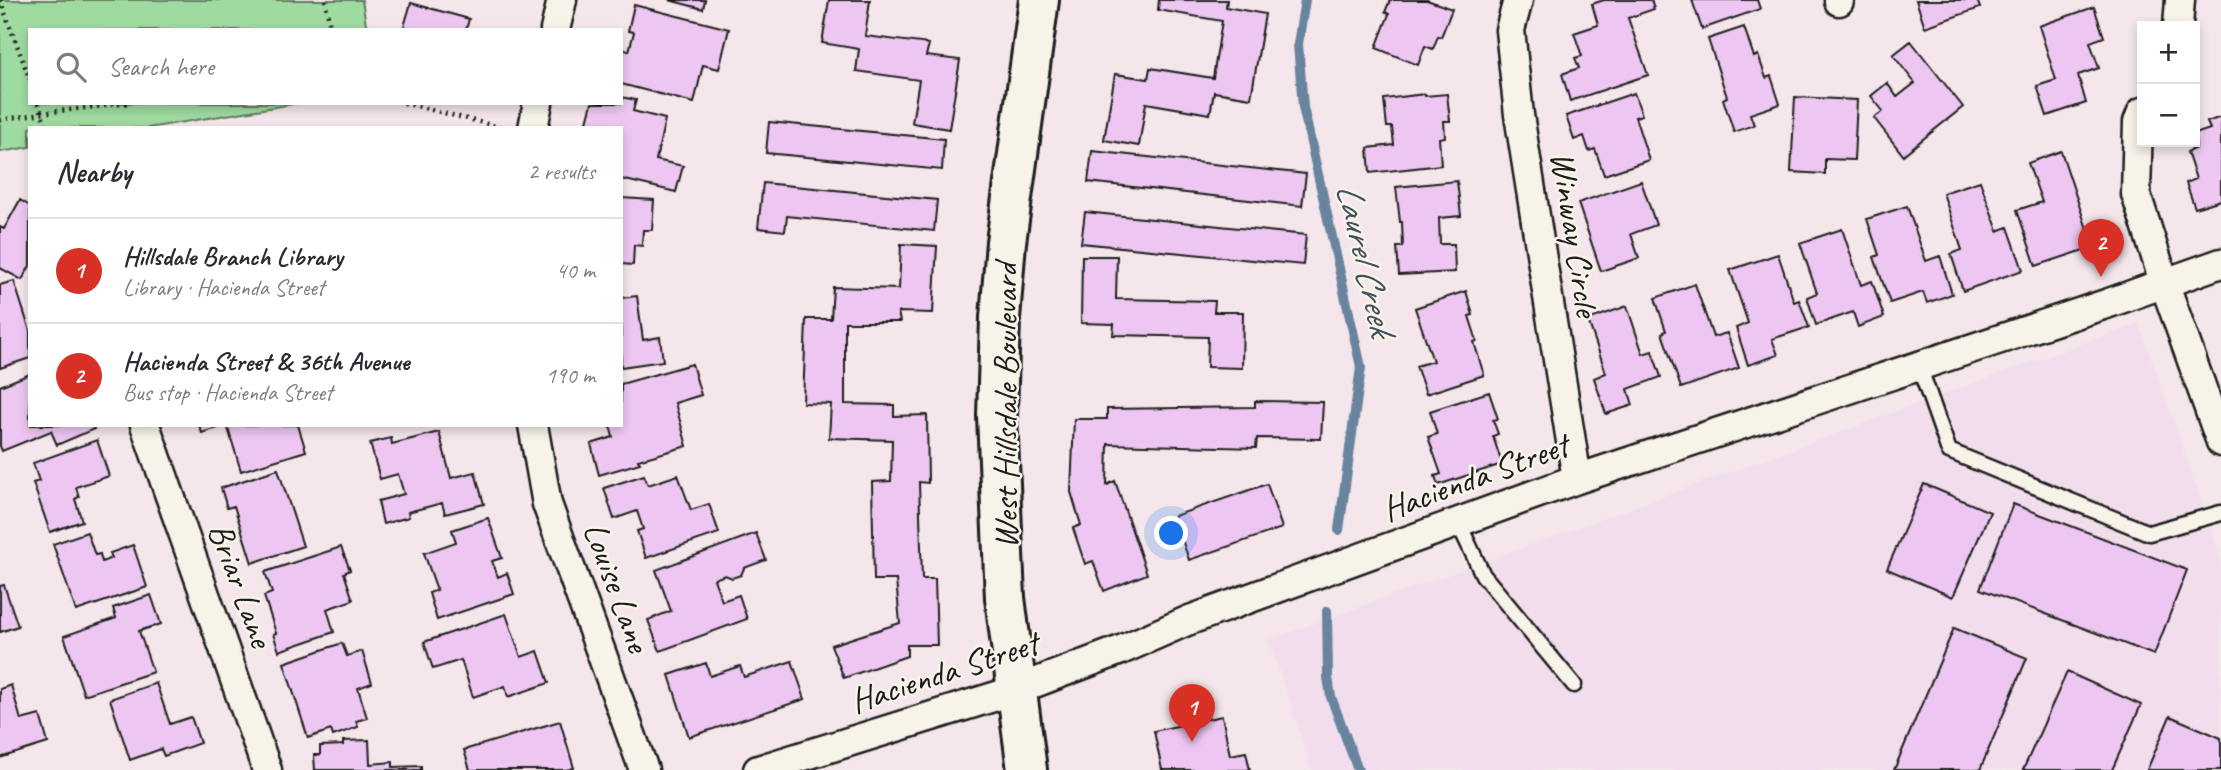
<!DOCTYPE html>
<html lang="en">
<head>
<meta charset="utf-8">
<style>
  :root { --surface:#fff; --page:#f7f7f7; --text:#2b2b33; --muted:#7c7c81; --line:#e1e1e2; --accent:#d93025 }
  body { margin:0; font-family:Caveat,sans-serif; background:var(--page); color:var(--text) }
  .controls { position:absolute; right:21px; top:21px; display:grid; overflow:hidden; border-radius:0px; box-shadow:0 4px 10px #0003 }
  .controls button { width:63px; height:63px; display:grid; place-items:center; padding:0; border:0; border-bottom:2px solid var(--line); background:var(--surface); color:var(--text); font:35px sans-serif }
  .you { position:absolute; left:1172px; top:534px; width:24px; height:24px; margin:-18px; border:5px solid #fff; border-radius:50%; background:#1a73e8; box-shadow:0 0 0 10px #1a73e833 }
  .badge { display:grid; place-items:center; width:46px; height:46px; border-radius:50%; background:var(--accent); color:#fff; font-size:23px; font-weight:700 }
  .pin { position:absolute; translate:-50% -58px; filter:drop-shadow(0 2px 4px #0008) }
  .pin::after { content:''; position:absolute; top:37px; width:24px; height:21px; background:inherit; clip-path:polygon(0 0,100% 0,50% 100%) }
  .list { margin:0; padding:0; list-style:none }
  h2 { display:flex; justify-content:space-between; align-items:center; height:91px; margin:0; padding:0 28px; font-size:30px }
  h2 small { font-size:23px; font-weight:400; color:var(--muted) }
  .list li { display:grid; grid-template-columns:46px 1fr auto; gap:21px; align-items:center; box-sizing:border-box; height:105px; padding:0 28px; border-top:2px solid var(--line) }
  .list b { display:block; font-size:26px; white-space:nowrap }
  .list p { margin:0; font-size:23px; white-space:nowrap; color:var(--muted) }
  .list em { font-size:23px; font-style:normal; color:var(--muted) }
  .icon { flex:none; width:38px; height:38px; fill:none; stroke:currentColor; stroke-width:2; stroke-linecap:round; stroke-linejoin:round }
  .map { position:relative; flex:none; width:2221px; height:770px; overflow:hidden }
  .search { position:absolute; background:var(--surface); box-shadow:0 4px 10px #0003; left:28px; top:28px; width:595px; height:77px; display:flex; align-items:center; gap:18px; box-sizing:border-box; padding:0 24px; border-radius:0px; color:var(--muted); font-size:26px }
  .panel { position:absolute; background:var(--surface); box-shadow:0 4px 10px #0003; left:28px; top:126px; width:595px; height:301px; border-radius:0px }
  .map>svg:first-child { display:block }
</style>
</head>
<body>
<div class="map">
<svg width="2221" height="770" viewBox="0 0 2221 770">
  <rect width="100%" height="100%" fill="#f4e6eb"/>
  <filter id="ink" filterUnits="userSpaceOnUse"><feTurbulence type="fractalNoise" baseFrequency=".0143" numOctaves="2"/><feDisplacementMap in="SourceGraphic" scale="14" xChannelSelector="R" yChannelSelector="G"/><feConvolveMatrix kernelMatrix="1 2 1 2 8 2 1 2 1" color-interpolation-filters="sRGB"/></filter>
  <g filter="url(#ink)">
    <path fill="#f2dded" d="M2139 323 2221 558V770H1312L1269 640Z"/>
    <path fill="#9fdaa0" stroke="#5e7b5e" stroke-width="2" d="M0 0H362L367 30H30V103H299L148 128H30V147L0 152Z"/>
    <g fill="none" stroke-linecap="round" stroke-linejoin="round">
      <path stroke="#69849f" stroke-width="10" d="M1305 0 1298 44 1303 107 1361 367 1339 530
        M1327 611 1328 677 1331 697 1358 770"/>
    </g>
    <path fill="#edc7f1" stroke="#1c1c1c" stroke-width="2" d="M669 0H705L703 9Z
      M829 0H870L865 36 929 44 926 56 960 60 949 129 912 123 919 80 856 71 859 49 822 43Z
      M1159 0H1227L1226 7 1265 14 1251 98 1214 92 1210 114 1146 103 1139 146 1104 140 1115 74 1148 79 1150 68 1213 78 1222 21 1158 10Z
      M1390 0H1427L1452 9 1441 37 1438 36 1433 49 1425 46 1418 65 1376 48 1389 14 1385 12Z
      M1604 0H1651L1654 9 1628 18 1648 75 1570 101 1562 74 1579 68 1575 58 1582 56 1574 33 1598 25 1592 4Z
      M1692 0H1757L1760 9 1702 29Z
      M1916 0H1977L1980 8 1925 27Z
      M411 3 469 19 466 30H403Z
      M634 5 729 29 719 69 703 65 694 103 621 84V49L629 51 634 32 628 31Z
      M2094 7 2104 37 2090 42 2099 68 2078 75 2086 103 2047 116 2037 86 2056 80 2039 26Z
      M1744 27 1754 57 1758 55 1766 78 1771 76 1780 104 1750 114 1754 125 1734 132 1723 99 1727 97 1708 39Z
      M1911 41 1963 107 1903 155 1874 118 1883 111 1871 96 1887 83 1897 97 1915 83 1893 55Z
      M1634 93 1642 115 1635 117 1649 160 1604 175 1595 149 1589 151 1584 136 1574 140 1566 116Z
      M1425 94V96L1447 94 1450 121H1444L1445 137 1439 138 1441 165 1370 173 1368 148 1394 145 1392 127H1387L1384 99Z
      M621 97 636 100 633 111 665 119 656 160 683 166 676 192 621 179V128H607L587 122 592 103H621Z
      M1795 97 1857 100 1854 160 1825 159V174L1791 172Z
      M2221 117V200L2195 208 2186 183 2196 179 2187 152 2196 148 2195 134 2210 129 2207 122Z
      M769 122 944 139 942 170 766 153Z
      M1092 151 1306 174 1302 206 1088 182Z
      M2061 151 2093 247 2036 266 2017 210 2042 202 2028 163Z
      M1457 181 1461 216 1439 218 1440 244H1454L1455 272 1399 275 1397 247H1403L1402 222H1400L1396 187Z
      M1641 181 1656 225 1631 234 1639 258 1601 271 1578 203Z
      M1980 181 1998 231 2008 227 2023 270 1963 291 1951 254 1962 250 1943 193Z
      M763 183 937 200 934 231 787 216 785 231 758 228Z
      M621 198 654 200 652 230H643L642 246 634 245 633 265 621 264Z
      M20 200 30 206V266L22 280 0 268V227L4 229Z
      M1907 206 1926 261 1940 256 1952 294 1927 303 1923 292 1890 303 1874 257 1879 255 1867 219Z
      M1085 212 1306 235 1303 265 1081 243Z
      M1842 229 1861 285 1872 281 1884 317 1858 327 1853 312 1816 325 1807 297 1817 293 1800 243Z
      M901 244 937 246 933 313 898 312 900 322H845V404L894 405V416L927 415 928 483 919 482 922 579H935L937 645H907V656L844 678 831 645 900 623 896 580H874L872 482 891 481 892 440 829 438 831 404 803 403 806 319H831L833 287 899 289Z
      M1778 254 1794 302 1799 300 1809 327 1772 339 1778 355 1748 365 1736 328 1748 323 1730 270Z
      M1082 256H1117L1116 299 1215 301 1214 312H1243L1242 368 1207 367 1208 337 1113 335 1114 324 1081 323Z
      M14 281 30 331V358L0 368V285Z
      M1695 284 1713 337 1727 333 1739 368 1681 388 1662 333 1666 331 1655 298Z
      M1466 291 1473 315 1469 316 1477 341 1474 342 1484 375 1426 394 1416 366 1433 361 1415 308Z
      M637 296 643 340 660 337 663 361 621 367V298Z
      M1627 306 1643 354 1652 351 1661 377 1628 389 1633 405 1606 414 1594 378 1606 373 1588 320Z
      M692 364 701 395 675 403 687 446 638 460 640 463 599 475 591 444 613 437 610 425H621V384Z
      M30 374V425H92L94 429 57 445 51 431 2 451 0 446V386Z
      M1489 392 1498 419 1493 420 1498 434 1493 436 1502 464 1438 485 1435 476 1441 474 1428 437 1437 434 1430 411Z
      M1255 401 1323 402 1321 439 1257 438 1256 448 1108 444 1107 485 1115 481 1147 574 1104 591 1093 561 1085 564 1073 528 1081 525 1071 492 1074 419H1107V409L1255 407Z
      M199 425H298L306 451 241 471 227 425 202 433Z
      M439 432 451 478 475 472 484 504 445 514 442 503 408 512 409 517 383 524 378 501 404 494 398 474 380 479 370 443 391 438 392 444Z
      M97 440 109 476 76 487 79 497 75 499 82 521 50 532 33 483 39 481 33 463Z
      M278 469 303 546 252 563 234 506 227 508 221 488Z
      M644 475 648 485 678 475 691 510 709 504 719 533 646 558 637 531 643 529 637 511 614 519 604 488Z
      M1267 484 1282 528 1189 560 1174 516Z
      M1924 484 1990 512 1953 597 1887 569Z
      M2013 504 2187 570 2154 655 1980 589Z
      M488 518 502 558 492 561 498 577 507 573 514 594 437 620 429 593 437 590 424 553 456 542 452 530Z
      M87 532 95 555 100 554 102 562 112 558 110 553 133 545 147 587 76 611 53 544Z
      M756 533 766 560 744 568 741 575 732 578 725 575 714 579 722 601 739 595 747 619 660 651 648 620 671 611 656 570Z
      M341 547 350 570 344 573 353 600 327 609 334 632 279 651 273 634 276 633 264 596 272 593 265 572Z
      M4 585 18 626 0 632V586Z
      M151 595 161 624 139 631 153 672 84 695 64 636 116 618 113 608Z
      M506 614 521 657 538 651 549 683 508 697 505 686 473 697 461 660 433 669 424 642Z
      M1954 628 2027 658 1980 770H1894Z
      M342 643 347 656 362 651 372 683 358 688 367 718 356 721 358 727 333 736 331 730 308 738 284 663Z
      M792 661 805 699 689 737 669 675 706 663 710 676 740 666 744 677Z
      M2067 672 2141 705 2112 770H2023Z
      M156 683 170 724 191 717 200 743 164 756 161 749 130 760 110 699Z
      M11 685 21 720 40 715 48 743 0 758V689Z
      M1222 716 1230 755 1246 752 1250 770H1162L1154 731Z
      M2170 716 2221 738V770H2147Z
      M560 721 574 768 566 770H470L464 750Z
      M369 740 370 764 393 762V767L421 766V770H315L314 755H320V746L343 745V741Z"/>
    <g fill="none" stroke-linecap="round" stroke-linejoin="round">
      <g stroke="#1c1c1c" stroke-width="19">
        <path id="lane" d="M1919 366 1949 451 2149 533 2221 513
          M1458 522 1483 575 1574 685"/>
      </g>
      <g stroke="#1c1c1c" stroke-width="33">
        <path id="street" d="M1518 0 1510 30 1519 115 1577 479
          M1839 0V1
          M2178 26 2180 0
          M555 30 562 0
          M2142 112 2138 122 2136 194 2165 285 2221 442
          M533 128 538 103
          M145 425 267 770
          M533 425 547 504 644 770
          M758 770 1016 690 1121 650 1187 621 1577 479 2109 303 2221 263"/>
      </g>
      <g stroke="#1c1c1c" stroke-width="44">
        <path id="secondary" d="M1027 770 1005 598 997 416 1000 318 1006 242 1039 0"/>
      </g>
      <path stroke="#1c1c1c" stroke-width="4.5" stroke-dasharray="2 5" stroke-linecap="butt" d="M0 0 30 80
        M325 0 331 30
        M38 103 47 128
        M404 103 503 128
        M0 120 42 113 130 103"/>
      <use href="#lane" stroke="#f7f3e8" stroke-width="14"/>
      <use href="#street" stroke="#f7f3e8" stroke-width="28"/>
      <use href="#secondary" stroke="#f7f3e8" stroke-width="38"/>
    </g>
  </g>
  <g text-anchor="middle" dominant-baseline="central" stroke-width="5" stroke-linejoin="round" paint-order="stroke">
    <g font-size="35" fill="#1c1c1c" stroke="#f7f3e8">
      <text transform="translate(1575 234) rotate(81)">Winway Circle</text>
      <text transform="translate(1005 406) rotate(-90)">West Hillsdale Boulevard</text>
      <text transform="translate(1475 477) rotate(-20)">Hacienda Street</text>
      <text transform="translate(241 585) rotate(70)">Briar Lane</text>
      <text transform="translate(617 587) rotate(70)">Louise Lane</text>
      <text transform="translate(944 672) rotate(-18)">Hacienda Street</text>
    </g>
    <g font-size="37" font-style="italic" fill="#42505e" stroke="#f7f3e8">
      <text transform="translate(1366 259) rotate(77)">Laurel Creek</text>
    </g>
  </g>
</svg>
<div class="controls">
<button>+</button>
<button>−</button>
</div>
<div class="you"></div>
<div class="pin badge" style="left:1192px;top:742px">1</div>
<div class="pin badge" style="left:2101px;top:277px">2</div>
<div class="search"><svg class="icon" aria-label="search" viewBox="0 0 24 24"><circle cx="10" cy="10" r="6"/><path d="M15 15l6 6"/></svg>Search here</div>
<section class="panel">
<h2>Nearby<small>2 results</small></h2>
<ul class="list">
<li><span class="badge">1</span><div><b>Hillsdale Branch Library</b><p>Library · Hacienda Street</p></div><em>40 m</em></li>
<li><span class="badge">2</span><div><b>Hacienda Street &amp; 36th Avenue</b><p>Bus stop · Hacienda Street</p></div><em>190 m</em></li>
</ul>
</section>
</div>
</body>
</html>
